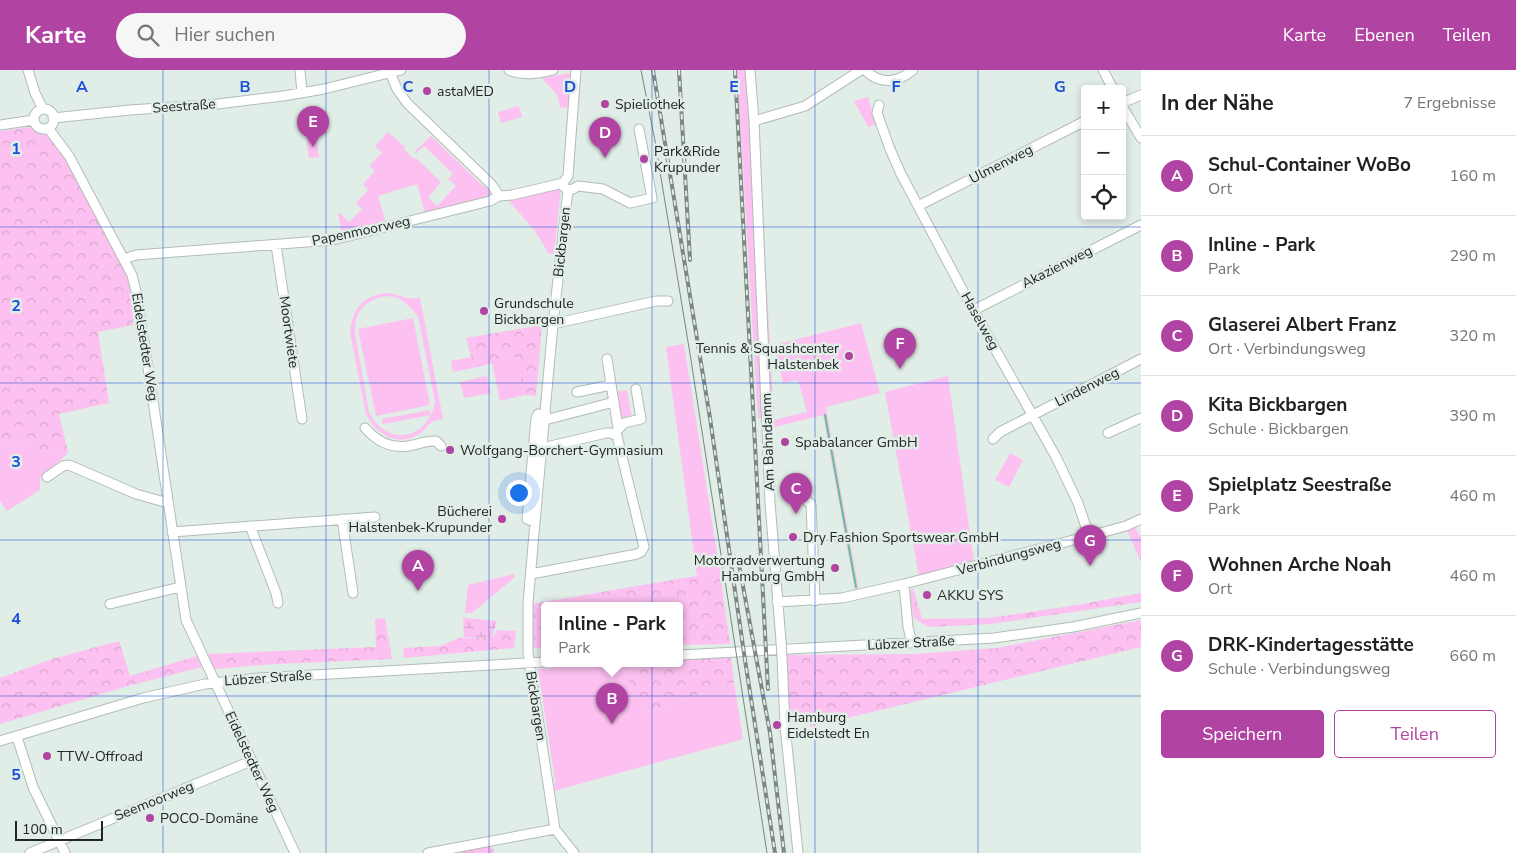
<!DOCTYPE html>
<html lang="de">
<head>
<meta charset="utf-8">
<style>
  :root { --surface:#fff; --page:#f6f6f6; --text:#222; --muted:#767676; --line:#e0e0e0; --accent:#b143a2 }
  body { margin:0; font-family:"Nunito Sans",sans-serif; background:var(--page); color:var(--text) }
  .controls { position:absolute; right:15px; top:15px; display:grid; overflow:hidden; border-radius:5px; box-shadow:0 2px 8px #0003 }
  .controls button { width:45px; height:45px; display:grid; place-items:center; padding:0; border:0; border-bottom:1px solid var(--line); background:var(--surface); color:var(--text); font:25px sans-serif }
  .scale { position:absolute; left:15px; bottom:12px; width:88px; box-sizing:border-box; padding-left:5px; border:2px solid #212523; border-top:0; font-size:14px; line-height:18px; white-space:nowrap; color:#212523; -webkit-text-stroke:4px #e1ede7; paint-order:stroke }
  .you { position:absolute; left:518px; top:422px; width:18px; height:18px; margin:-12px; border:4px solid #fff; border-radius:50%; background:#1a73e8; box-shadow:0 0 0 8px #1a73e833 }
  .badge { display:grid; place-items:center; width:32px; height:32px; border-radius:50%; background:var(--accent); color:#fff; font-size:16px; font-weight:700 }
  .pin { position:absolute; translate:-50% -41px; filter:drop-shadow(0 1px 2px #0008) }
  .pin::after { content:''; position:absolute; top:26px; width:18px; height:15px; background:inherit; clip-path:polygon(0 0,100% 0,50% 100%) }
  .popup { position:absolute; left:541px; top:532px; width:142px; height:65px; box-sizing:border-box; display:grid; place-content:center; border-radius:5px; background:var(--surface); filter:drop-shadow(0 1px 4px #0005); font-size:16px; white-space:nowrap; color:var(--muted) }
  .popup b { font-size:19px; color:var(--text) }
  .popup::after { content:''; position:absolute; left:50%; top:100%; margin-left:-10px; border:10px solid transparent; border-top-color:var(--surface) }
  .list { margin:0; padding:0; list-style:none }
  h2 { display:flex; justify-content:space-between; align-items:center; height:65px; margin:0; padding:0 20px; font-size:21px }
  h2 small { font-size:16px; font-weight:400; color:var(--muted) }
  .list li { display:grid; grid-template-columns:32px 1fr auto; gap:15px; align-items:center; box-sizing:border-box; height:80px; padding:0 20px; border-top:1px solid var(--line) }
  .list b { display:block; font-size:19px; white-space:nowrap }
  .list p { margin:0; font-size:16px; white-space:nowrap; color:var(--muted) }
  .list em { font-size:16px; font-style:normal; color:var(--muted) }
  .actions { display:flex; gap:10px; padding:15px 20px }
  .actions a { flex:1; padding:11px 0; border:1px solid var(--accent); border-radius:5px; text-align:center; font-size:18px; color:var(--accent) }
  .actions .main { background:var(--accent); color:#fff }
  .icon { flex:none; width:28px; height:28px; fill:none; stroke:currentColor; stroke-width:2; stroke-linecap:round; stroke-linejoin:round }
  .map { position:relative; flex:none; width:1141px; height:783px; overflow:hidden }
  header { display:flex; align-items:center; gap:30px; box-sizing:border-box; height:70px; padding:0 25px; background:var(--accent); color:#fff }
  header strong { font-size:24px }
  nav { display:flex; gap:28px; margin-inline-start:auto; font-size:18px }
  .search { width:350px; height:45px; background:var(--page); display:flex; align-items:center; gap:12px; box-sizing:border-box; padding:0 18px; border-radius:28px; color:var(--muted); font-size:19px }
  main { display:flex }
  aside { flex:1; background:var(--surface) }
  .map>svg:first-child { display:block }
</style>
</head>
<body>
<header>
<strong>Karte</strong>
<div class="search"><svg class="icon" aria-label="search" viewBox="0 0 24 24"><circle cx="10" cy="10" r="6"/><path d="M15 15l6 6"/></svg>Hier suchen</div>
<nav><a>Karte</a><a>Ebenen</a><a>Teilen</a></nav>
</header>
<main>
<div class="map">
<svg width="1141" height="783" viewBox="0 0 1141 783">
  <defs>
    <pattern id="forest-crowns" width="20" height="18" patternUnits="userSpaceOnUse" patternTransform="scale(1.25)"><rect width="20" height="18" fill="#fcc1f0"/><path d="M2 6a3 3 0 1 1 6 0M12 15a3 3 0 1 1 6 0" fill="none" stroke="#d8a6ce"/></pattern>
    <pattern id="wetland-marsh" width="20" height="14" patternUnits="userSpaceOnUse" patternTransform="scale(1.25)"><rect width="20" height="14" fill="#fcc1f0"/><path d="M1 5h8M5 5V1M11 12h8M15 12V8" fill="none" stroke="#d8a6ce"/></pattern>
  </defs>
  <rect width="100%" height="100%" fill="#e1ede7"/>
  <path fill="#fcc1f0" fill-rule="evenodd" d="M737 0H755L774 350 807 342 798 310 783 313 774 275 861 253 880 323 826 337 859 521H855L823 345 771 358 772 350 758 348Z
    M571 3 573 4 568 37 560 38 557 25 542 8Z
    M868 27 876 55 868 57 854 31Z
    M519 36 522 47 501 53 498 42Z
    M388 62 405 77 404 79 414 89 416 88 441 112 428 128 437 136 456 116 448 109 453 104 424 76 416 83 415 81 431 66 483 116 487 117 490 125 484 128 429 142 428 139V142L425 143 417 114 378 126 386 153 342 164 338 144 340 143 349 152 362 139 356 133 368 120 363 114 375 101 369 96 382 83 375 76Z
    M316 65 319 87 309 88 306 67Z
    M556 117 561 119 554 184H549L535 161 509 131 542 123 545 120Z
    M385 223C401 224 404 230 420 228L443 349C440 350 435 350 432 352 426 356 424 362 417 365 396 377 375 363 366 344L350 263C352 239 362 227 385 223ZM385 226 395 227 405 232 418 246 435 332C428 370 387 378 369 342L355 263C354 242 364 231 385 226Z
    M413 248 430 335 376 346 358 259Z
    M684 274 720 502 697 506 666 277Z
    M472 287 474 298 453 302 451 291Z
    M517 287 525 325 500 331 492 292Z
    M487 306 491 323 464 328 460 312Z
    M948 306 974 492 919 506 885 322Z
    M627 320 632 349 620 351 615 322Z
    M430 340 431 345 383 354 382 349Z
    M6 369 64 387 40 408V420L7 441 0 431V378Z
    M1010 383 1023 390 1009 417 995 410Z
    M514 504 515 507 472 543H465L468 515Z
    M606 593H619L646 643 734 612 743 669 554 721 555 710 538 599Z"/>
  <path fill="url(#forest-crowns)" d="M31 57 37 62 48 64 65 88 126 204 132 226 133 255 98 262 109 333 59 344 68 382 64 387 6 369 0 378V61Z
    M542 255 536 326 525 325 516 287 474 298 466 268Z
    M1134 455 1141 468V492L1126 458Z
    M720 502 730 574 680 575V535H544V578H531V534Z
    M913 518 922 549 989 548 1077 535 1141 523V532L991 554 928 557 914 548 909 521Z
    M385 548 392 589 276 594 214 599 208 584 376 577 375 549Z
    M1141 550V577L810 657 808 649 789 653 786 585 915 584 997 578Z
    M497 560 516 561 514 578 404 588 403 578 440 576 459 568 494 567Z
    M119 571 130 606 197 586 202 597 132 615 0 654V608L52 589Z
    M731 587 734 612 646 643 619 593H680V589Z
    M490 774 495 783H452Z"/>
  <path fill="url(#wetland-marsh)" d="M463 548 497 551 492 567H464Z"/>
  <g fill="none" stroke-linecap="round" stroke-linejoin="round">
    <path stroke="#5fc297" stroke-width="2" d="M825 345 856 517"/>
    <g stroke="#b1bdb6" stroke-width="11">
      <path id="minor" d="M28 0 35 23 43 39
        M300 0 302 23
        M389 0 397 19 407 33 492 115 499 126
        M509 0C524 6 538 4 553 0
        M750 0 754 51 770 432 781 571
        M865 0C880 15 897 13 913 0
        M1103 0 1113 19
        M1122 33 1141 25
        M879 35 877 43 890 79 901 104 971 236 1056 387 1078 433 1089 466
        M1122 36 1141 68
        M34 49a10 10 0 1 1 20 0a10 10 0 1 1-20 0Z
        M53 48 130 40 218 34 283 26 324 19 401 0
        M754 51 805 36 861 0
        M0 55 34 50
        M48 58 69 86 132 205 136 221 145 278 186 550 295 783
        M568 120 573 119 578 116 603 119 630 133 652 128 639 59
        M918 136 1085 51
        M276 175 302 349
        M124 189 136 185 333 170 490 131 499 126 512 125 563 113
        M974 240 1141 155
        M553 254 656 231H668
        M607 289 618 358
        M577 322 611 315
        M545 350 614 332
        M365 358C377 371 390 379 408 376 418 375 426 370 436 371L441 376
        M616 362 624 353 641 349 636 319
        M1108 363 1141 348
        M993 369 1000 362 1141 289
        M47 407 63 396 69 395 136 424 168 433
        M806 430 811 434 815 531
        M342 449 353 523
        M535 452 527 449 536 348 538 344 546 345
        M250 456 276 523 278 533
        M172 462 375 447
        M531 504 637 484 641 482 644 477 617 366 611 363H606L542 378
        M904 514 1089 466 1126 456 1141 449
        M777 532 842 528 904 514 908 557 912 573
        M110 534 180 517
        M680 585 994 568 1073 557 1141 543
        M782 587 785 656 798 783
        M17 667 33 717 65 783
        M0 671 143 628 205 614 259 608 544 592
        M30 783 251 691
        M428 783 555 759
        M574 783 555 759 528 583V533L535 452 553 254 568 120 563 116V113L568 106 576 0"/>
    </g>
    <use href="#minor" stroke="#fff" stroke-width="9"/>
    <path stroke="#7e8682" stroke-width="1" d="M641 0 655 71 691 290 767 783"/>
    <g stroke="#7e8682" stroke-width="4">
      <path id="rail" d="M653 0 710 348 745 590 775 783
        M679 0 690 190
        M735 0 768 619
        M738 489 770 663 784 783"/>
    </g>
    <use href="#rail" stroke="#e1ede7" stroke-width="2" stroke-dasharray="5.5" stroke-linecap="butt"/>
    <g stroke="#b1bdb6" stroke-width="11" stroke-linecap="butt">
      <path id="minor-bridge" d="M781 571 782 587"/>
    </g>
    <use href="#minor-bridge" stroke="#fff" stroke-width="9"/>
  </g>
  <path fill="none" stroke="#1d4ed8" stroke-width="1" stroke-opacity="0.55" d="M163 0V783M326 0V783M489 0V783M652 0V783M815 0V783M978 0V783M0 157H1141M0 313H1141M0 470H1141M0 626H1141"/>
  <g fill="#b143a2" stroke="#e1ede7" stroke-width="2">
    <circle cx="427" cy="21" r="5"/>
    <circle cx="605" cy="34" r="5"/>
    <circle cx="644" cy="89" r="5"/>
    <circle cx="484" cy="241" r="5"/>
    <circle cx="849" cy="286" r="5"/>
    <circle cx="785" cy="372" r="5"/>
    <circle cx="450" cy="380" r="5"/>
    <circle cx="502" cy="449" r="5"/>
    <circle cx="793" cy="467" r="5"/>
    <circle cx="835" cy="498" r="5"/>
    <circle cx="927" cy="525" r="5"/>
    <circle cx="777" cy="655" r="5"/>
    <circle cx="47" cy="686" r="5"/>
    <circle cx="150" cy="748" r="5"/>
  </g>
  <g text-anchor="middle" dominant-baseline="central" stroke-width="5" stroke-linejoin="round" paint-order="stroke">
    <g font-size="14" fill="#212523" stroke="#e1ede7" text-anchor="start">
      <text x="437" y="21">astaMED</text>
      <text x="615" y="34">Spieliothek</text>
      <text x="654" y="81">Park&amp;Ride<tspan x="654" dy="16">Krupunder</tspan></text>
      <text x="494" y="233">Grundschule<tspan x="494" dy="16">Bickbargen</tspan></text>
      <text x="839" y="278" text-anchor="end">Tennis &amp; Squashcenter<tspan x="839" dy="16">Halstenbek</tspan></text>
      <text x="795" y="372">Spabalancer GmbH</text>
      <text x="460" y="380">Wolfgang-Borchert-Gymnasium</text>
      <text x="492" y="441" text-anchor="end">Bücherei<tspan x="492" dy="16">Halstenbek-Krupunder</tspan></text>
      <text x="803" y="467">Dry Fashion Sportswear GmbH</text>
      <text x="825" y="490" text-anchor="end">Motorradverwertung<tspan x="825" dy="16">Hamburg GmbH</tspan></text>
      <text x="937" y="525">AKKU SYS</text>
      <text x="787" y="647">Hamburg<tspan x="787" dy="16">Eidelstedt En</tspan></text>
      <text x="57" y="686">TTW-Offroad</text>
      <text x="160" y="748">POCO-Domäne</text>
    </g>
    <g font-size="14" fill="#212523" stroke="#e1ede7">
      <text transform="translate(184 36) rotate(-4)">Seestraße</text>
      <text transform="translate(1001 94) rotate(-27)">Ulmenweg</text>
      <text transform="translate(361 161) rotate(-12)">Papenmoorweg</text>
      <text transform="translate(562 172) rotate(-84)">Bickbargen</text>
      <text transform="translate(1057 197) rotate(-27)">Akazienweg</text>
      <text transform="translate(980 251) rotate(61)">Haselweg</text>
      <text transform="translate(289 262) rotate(82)">Moortwiete</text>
      <text transform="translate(145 277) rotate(81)">Eidelstedter Weg</text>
      <text transform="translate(1087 317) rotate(-27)">Lindenweg</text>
      <text transform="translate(768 372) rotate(-92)">Am Bahndamm</text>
      <text transform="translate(1009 487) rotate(-15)">Verbindungsweg</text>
      <text transform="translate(911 573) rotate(-3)">Lübzer Straße</text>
      <text transform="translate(268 608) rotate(-4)">Lübzer Straße</text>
      <text transform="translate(536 636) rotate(81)">Bickbargen</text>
      <text transform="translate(252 692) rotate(65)">Eidelstedter Weg</text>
      <text transform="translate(154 731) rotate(-22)">Seemoorweg</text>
    </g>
  </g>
  <g font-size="16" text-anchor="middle" font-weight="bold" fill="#1d4ed8" stroke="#e1ede7" stroke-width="5" stroke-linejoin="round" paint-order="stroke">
    <text x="82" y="22">A</text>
    <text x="245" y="22">B</text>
    <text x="408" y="22">C</text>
    <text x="570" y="22">D</text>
    <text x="734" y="22">E</text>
    <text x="896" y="22">F</text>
    <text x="1060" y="22">G</text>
    <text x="16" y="84">1</text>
    <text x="16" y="241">2</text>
    <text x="16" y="397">3</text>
    <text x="16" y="554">4</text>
    <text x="16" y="710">5</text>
  </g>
</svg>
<div class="controls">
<button>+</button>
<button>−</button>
<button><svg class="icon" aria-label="locate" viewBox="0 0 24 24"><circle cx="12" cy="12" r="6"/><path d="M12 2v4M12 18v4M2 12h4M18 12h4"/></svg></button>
</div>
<div class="scale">100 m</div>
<div class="you"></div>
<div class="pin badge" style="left:418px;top:521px">A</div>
<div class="pin badge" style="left:612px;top:654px">B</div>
<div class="popup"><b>Inline - Park</b>Park</div>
<div class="pin badge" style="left:796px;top:444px">C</div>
<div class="pin badge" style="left:605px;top:88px">D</div>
<div class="pin badge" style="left:313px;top:77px">E</div>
<div class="pin badge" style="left:900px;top:299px">F</div>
<div class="pin badge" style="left:1090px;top:496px">G</div>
</div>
<aside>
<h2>In der Nähe<small>7 Ergebnisse</small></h2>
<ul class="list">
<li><span class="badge">A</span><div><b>Schul-Container WoBo</b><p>Ort</p></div><em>160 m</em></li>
<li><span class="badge">B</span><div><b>Inline - Park</b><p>Park</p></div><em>290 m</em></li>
<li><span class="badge">C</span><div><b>Glaserei Albert Franz</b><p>Ort · Verbindungsweg</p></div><em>320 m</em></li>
<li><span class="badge">D</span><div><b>Kita Bickbargen</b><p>Schule · Bickbargen</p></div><em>390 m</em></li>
<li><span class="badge">E</span><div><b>Spielplatz Seestraße</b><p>Park</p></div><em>460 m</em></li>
<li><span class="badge">F</span><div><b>Wohnen Arche Noah</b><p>Ort</p></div><em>460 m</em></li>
<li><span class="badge">G</span><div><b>DRK-Kindertagesstätte</b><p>Schule · Verbindungsweg</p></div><em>660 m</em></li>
</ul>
<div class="actions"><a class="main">Speichern</a><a>Teilen</a></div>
</aside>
</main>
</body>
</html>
